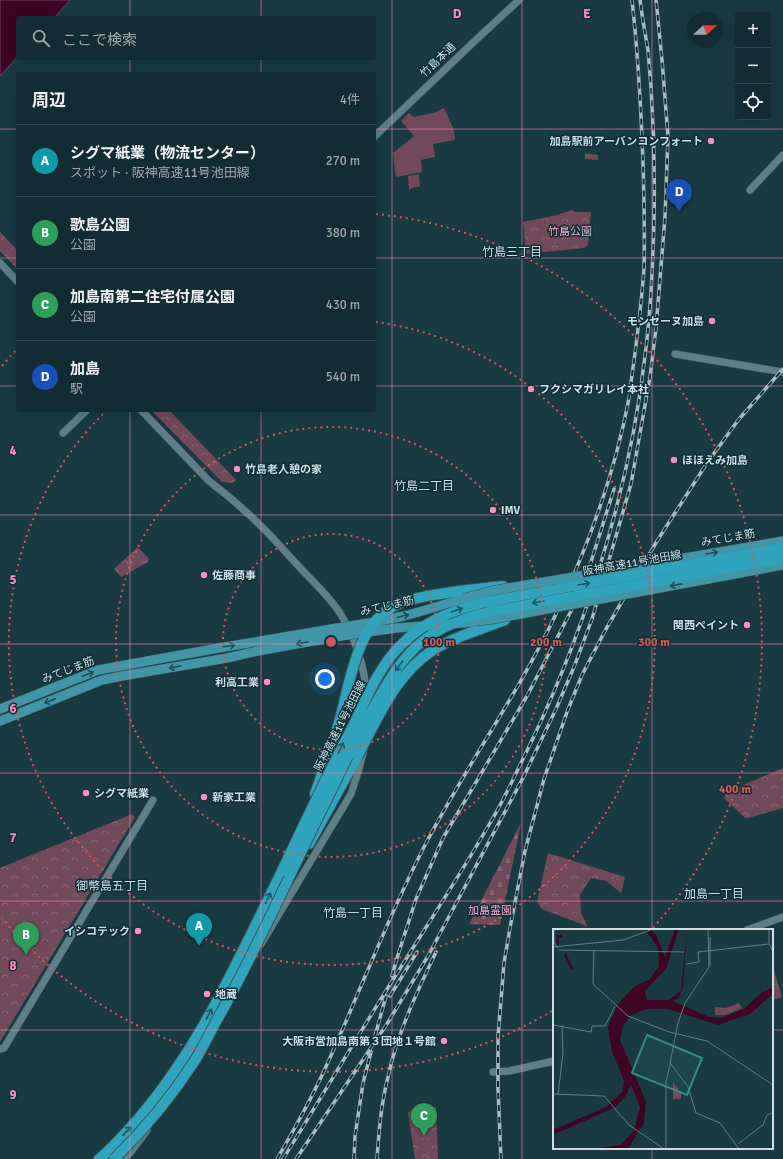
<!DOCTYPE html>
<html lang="ja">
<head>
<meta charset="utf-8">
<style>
  :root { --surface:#132c31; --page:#1c3439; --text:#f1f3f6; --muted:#9da7ab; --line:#32484d; --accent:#fe8ebd }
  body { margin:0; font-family:Signika,"Noto Sans JP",sans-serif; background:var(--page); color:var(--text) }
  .controls { position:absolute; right:12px; top:12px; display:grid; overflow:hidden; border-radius:4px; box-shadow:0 4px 16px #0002 }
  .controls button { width:36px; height:36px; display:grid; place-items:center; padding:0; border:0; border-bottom:1px solid var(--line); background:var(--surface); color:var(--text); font:20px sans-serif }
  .compass { position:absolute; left:687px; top:12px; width:36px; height:36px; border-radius:50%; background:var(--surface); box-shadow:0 4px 16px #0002; rotate:68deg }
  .you { position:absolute; left:325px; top:679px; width:14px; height:14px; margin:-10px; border:3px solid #fff; border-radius:50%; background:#1a73e8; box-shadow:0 0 0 6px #1a73e833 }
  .badge { display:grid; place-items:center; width:26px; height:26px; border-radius:50%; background:var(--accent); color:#fff; font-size:13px; font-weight:700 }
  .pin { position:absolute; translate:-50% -33px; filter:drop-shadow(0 1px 2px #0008) }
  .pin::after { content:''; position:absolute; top:21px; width:14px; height:12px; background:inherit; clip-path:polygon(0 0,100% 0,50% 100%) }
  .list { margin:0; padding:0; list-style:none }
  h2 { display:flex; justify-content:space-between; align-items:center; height:52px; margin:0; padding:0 16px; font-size:17px }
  h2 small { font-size:13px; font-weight:400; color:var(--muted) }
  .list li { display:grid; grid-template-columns:26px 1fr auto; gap:12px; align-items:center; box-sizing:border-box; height:72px; padding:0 16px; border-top:1px solid var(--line) }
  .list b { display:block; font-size:15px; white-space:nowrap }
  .list p { margin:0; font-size:13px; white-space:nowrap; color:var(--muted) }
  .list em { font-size:13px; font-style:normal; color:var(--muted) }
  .icon { flex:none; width:22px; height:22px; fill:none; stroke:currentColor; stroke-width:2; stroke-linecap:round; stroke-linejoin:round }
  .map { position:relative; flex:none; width:783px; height:1159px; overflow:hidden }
  .search { position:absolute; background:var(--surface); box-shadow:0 4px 16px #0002; left:16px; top:16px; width:360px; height:44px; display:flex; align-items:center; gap:10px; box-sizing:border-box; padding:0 14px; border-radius:4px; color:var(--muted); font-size:15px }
  .panel { position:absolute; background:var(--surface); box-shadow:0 4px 16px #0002; left:16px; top:72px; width:360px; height:340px; border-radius:4px }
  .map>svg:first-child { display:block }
</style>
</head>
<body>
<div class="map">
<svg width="783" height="1159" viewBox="0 0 783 1159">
  <defs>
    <pattern id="cemetery-stones" width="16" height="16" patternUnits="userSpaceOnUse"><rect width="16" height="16" fill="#714a59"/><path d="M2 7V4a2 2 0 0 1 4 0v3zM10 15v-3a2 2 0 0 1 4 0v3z" fill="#846471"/></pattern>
    <pattern id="park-crowns" width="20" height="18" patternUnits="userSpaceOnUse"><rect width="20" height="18" fill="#714a59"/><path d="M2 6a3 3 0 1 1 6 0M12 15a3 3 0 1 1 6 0" fill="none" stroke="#846471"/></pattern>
  </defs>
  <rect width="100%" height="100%" fill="#193a41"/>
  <path fill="#714a59" d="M444 108 454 130 455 140 433 144 435 157 421 160 422 172 396 177 393 153 414 136 401 121 409 113 414 117 436 112Z
    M585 153 598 155V160L585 159Z
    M419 174 420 186 412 188 409 190 408 176Z"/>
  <path fill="url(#cemetery-stones)" d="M521 823 500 925 469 924Z"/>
  <path fill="url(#park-crowns)" d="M572 210 575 212H591L588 245 584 248 526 254 523 222 557 215Z
    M0 232 18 251V270L0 251Z
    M151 410H169L236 480 232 483 222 482Z
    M138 547 149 559 148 562 121 577 114 569Z
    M783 768V808L748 818H745L724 798 726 793 729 791Z
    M132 814 135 817 0 1042V868Z
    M548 853 625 877 621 893 606 881 591 878 580 895 581 913 588 927 584 925 542 909 537 902Z
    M772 963 782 997 772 1000Z
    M415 1106 436 1107 438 1159H415L408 1113Z"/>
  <path fill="#3d0522" stroke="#68465c" d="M0 0H70L54 18H18V56L0 76Z"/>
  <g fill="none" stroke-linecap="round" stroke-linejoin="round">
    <g stroke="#39565c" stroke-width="8">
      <path id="tertiary" d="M374 137 479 37 519 0
        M750 190 783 155
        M0 263 18 282
        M675 354 783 372
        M141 410 208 480C215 486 222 491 229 497 241 507 252 517 263 528 277 542 290 557 304 572 317 585 330 598 340 613 359 643 369 682 367 717
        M63 433 87 410
        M747 930 783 917
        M261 944 351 794 359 769 364 749
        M0 1049 4 1048 153 800
        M493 1072 509 1071 554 1061
        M123 1159 131 1152 147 1130"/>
    </g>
    <g stroke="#39565c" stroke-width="10">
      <path id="primary" d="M0 709 98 670 219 648 337 628
        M0 721 102 680 122 676 227 658 258 651 341 636"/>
    </g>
    <g stroke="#39565c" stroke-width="12">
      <path id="motorway" d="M459 591 503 586
        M475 631 505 620
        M315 794 333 743 340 719
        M309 844 357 757
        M99 1159C110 1150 120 1139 129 1129 197 1055 238 960 282 871"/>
    </g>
    <use href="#tertiary" stroke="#5e7f87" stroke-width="7"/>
    <use href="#primary" stroke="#4295a7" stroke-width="9"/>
    <use href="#motorway" stroke="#30a4bc" stroke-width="10"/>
    <g stroke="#a7bcc1" stroke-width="3.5">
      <path id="rail" d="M392 976 397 958 416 899 443 838 527 696 571 611 591 562 614 489
        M390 996 417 952
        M375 1036 386 996
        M277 1159C294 1130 310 1101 324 1071 358 997 386 921 423 849 464 769 517 696 555 616 588 547 615 473 629 398 631 385 632 373 634 361 638 330 642 299 644 268 645 232 644 197 643 162 641 108 638 54 632 0
        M283 1159C323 1095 361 1030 401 967 431 919 462 872 490 823 501 805 510 786 519 767 582 642 629 495 645 356 651 310 653 264 654 218 655 174 654 131 651 87 650 75 649 62 648 50 645 33 642 16 640 0
        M296 1159 387 1024 428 956 524 776 556 709 574 667 592 619 631 484 650 377 656 328 665 217 668 136 662 60 656 0
        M354 1159 355 1136 363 1083 371 1052
        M377 1159C379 1131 381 1104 388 1077 397 1034 417 992 436 952
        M501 1159 498 1089V1037L504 963 510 928 525 851 544 779 567 712 582 675 606 629 657 541 707 463 739 419 783 369"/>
    </g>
    <use href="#rail" stroke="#0e2f36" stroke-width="2" stroke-dasharray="6" stroke-linecap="butt"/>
    <g stroke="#39565c" stroke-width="10" stroke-linecap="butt">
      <path id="primary-bridge" d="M337 628C360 625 382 621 404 616 435 608 465 597 496 590L783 541
        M341 636 396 628 463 623 494 619 783 565"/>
    </g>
    <g stroke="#39565c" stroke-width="12" stroke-linecap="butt">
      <path id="motorway-bridge" d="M340 719C350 682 357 623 396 605 415 597 438 594 459 591
        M357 757C378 718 395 675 433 650 446 642 461 636 475 631
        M282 871C305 822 329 772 354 724 367 697 379 667 400 646 424 621 453 610 486 602L783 548
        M114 1159C144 1130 171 1097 194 1062 204 1046 212 1028 222 1011 263 937 296 860 334 785 344 763 355 742 366 721 379 698 391 674 408 655 429 631 458 619 488 612L783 558"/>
    </g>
    <use href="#primary-bridge" stroke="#4295a7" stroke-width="9"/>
    <use href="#motorway-bridge" stroke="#30a4bc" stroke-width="10"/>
  </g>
  <defs><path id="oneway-shaft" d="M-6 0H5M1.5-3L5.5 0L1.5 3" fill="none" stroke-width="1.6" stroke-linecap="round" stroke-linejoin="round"/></defs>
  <g stroke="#1e4e58">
    <use href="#oneway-shaft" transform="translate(712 553) rotate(-10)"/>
    <use href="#oneway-shaft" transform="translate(676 585) rotate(169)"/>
    <use href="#oneway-shaft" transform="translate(403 616) rotate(-14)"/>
    <use href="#oneway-shaft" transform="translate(302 643) rotate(170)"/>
    <use href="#oneway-shaft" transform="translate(229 646) rotate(-8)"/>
    <use href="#oneway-shaft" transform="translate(175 667) rotate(170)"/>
    <use href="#oneway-shaft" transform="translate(88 674) rotate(-21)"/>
    <use href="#oneway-shaft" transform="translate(50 701) rotate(158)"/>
  </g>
  <g stroke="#1a5865">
    <use href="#oneway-shaft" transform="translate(584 584) rotate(-10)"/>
    <use href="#oneway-shaft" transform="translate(538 602) rotate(170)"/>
    <use href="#oneway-shaft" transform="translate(457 610) rotate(-19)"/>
    <use href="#oneway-shaft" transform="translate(399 666) rotate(127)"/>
    <use href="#oneway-shaft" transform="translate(341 748) rotate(-64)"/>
    <use href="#oneway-shaft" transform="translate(268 898) rotate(-64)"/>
    <use href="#oneway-shaft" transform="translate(209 1014) rotate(-62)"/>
    <use href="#oneway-shaft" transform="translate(127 1131) rotate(-47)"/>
  </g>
  <path fill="none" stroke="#fe8ebd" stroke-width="1" stroke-opacity="0.55" d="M130 0V18M261 0V18M392 0V1159M522 0V1159M652 0V930M130 58V74M261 58V74M0 129H18M374 129H783M0 258H18M374 258H783M0 386H18M374 386H783M130 410V1159M261 410V1159M0 515H783M0 644H783M0 773H783M0 901H783M0 1030H554M772 1030H783M652 1148V1159"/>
  <g fill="none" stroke="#d45657" stroke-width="2" stroke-dasharray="2 4">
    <circle cx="331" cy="642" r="108"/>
    <circle cx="331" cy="642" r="215"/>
    <path d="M376 322A323 323 0 1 1 105 412"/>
    <path d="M552 1011A430 430 0 0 1 2 918M2 366A430 430 0 0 1 17 349M376 214A430 430 0 0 1 651 930"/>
  </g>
  <g fill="#fe8ebd" stroke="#0e2f36" stroke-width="1.5">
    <circle cx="711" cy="141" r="4"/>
    <circle cx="712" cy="321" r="4"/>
    <circle cx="531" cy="389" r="4"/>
    <circle cx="674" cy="460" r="4"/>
    <circle cx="237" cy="469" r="4"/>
    <circle cx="493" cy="510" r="4"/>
    <circle cx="204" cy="575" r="4"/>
    <circle cx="747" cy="625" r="4"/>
    <circle cx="267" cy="682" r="4"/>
    <circle cx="86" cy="793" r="4"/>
    <circle cx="204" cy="797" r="4"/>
    <circle cx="138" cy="931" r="4"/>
    <circle cx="207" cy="994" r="4"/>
    <circle cx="444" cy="1041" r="4"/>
  </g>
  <g text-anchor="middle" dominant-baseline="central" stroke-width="3" stroke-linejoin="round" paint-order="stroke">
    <g font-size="11" fill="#cddfe3" stroke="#0e2f36">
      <text transform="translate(438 60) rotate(-44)">竹島本通</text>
      <text transform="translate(728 538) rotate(-10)">みてじま筋</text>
      <text transform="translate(632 563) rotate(-10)">阪神高速11号池田線</text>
      <text transform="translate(387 606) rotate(-13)">みてじま筋</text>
      <text transform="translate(68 670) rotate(-21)">みてじま筋</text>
      <text transform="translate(340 726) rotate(-63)">阪神高速11号池田線</text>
    </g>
    <g font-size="11" font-weight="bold" fill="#cddfe3" stroke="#0e2f36" text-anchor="start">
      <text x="703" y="141" text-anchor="end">加島駅前アーバンコンフォート</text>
      <text x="704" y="321" text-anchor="end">モンセーヌ加島</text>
      <text x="539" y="389">フクシマガリレイ本社</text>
      <text x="682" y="460">ほほえみ加島</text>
      <text x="245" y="469">竹島老人憩の家</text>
      <text x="501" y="510">IMV</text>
      <text x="212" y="575">佐藤商事</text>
      <text x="739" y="625" text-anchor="end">関西ペイント</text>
      <text x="259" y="682" text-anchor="end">利高工業</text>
      <text x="94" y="793">シグマ紙業</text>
      <text x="212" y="797">新家工業</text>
      <text x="130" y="931" text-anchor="end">イシコテック</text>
      <text x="215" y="994">地蔵</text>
      <text x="436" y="1041" text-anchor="end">大阪市営加島南第３団地１号館</text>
    </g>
    <g font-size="11" fill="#f5a9c7" stroke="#0e2f36">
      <text x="570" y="231">竹島公園</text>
      <text x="490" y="910">加島霊園</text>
    </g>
    <g font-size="12" fill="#cddfe3" stroke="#0e2f36">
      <text x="512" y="252">竹島三丁目</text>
      <text x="424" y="486">竹島二丁目</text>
      <text x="112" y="886">御幣島五丁目</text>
      <text x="714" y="894">加島一丁目</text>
      <text x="353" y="913">竹島一丁目</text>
    </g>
  </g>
  <g transform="translate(553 929)">
    <rect width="220" height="220" fill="#193a41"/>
    <path d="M186 74 189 79 173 86H162V78L173 79Z" fill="#714a59"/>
    <path d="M120 153 128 164V170H120Z" fill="#714a59"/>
    <path d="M92 0H97L103 6 112 28 122 0H126L113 40 92 62 94 71H115L128 62 134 0 130 58 126 69 120 72 156 88 168 89 191 80 208 64 220 58V65L197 85 165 96 115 80H93L77 87 70 97 67 111 93 173 91 194 75 220H39L68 216 81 201 87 178 78 156 72 168 63 178 0 206V201L53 178 70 162 71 151 59 123 55 98 65 75 81 58 97 50 106 37 105 19Z" fill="#3d0522"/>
    <path fill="none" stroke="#3d0522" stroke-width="2" d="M5 16V7H9M12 25 19 40"/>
    <path fill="none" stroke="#617c82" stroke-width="1" d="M1 0V14L5 19M155 0 156 38 132 74 125 94 117 134 135 158 143 184 167 194 186 220M216 0V14L220 23M157 8V36M0 18 70 11 100 0M6 21 131 23M41 21 40 55 75 87 116 103 154 112 220 156M133 35 146 33 145 23 216 15M0 96 38 103 39 97H52L62 77M0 165 51 167 76 196 111 220M5 166 10 124 9 96M185 215 210 196 214 186 220 184M113 220V152L118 132"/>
    <path fill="#358b85" fill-opacity="0.15" stroke="#358b85" stroke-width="2" d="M94 106 149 129 134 166 79 144Z"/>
    <rect width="220" height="220" fill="none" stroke="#cddfe3" stroke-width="2"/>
  </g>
  <g font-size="13" text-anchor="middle" font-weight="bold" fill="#fe8ebd" stroke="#0e2f36" stroke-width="3" stroke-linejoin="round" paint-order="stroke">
    <text x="457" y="18">D</text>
    <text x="587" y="18">E</text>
    <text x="13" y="455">4</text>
    <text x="13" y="584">5</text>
    <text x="13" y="713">6</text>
    <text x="13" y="842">7</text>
    <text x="13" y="970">8</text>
    <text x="13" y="1099">9</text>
  </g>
  <circle cx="331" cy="642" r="6" fill="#d45657" stroke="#0e2f36" stroke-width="2"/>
  <g font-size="12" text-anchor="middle" font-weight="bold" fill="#d45657" stroke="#0e2f36" stroke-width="3" stroke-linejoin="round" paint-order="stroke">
    <text x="439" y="646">100 m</text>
    <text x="546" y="646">200 m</text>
    <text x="654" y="646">300 m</text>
    <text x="735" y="793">400 m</text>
  </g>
</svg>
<div class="controls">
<button>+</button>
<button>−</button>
<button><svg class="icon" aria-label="locate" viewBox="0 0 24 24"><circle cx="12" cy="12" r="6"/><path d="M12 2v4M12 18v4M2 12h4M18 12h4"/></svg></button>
</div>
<svg class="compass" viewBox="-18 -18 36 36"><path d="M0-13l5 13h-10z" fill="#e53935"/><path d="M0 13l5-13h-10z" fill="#9da7ab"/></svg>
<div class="you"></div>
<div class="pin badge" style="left:199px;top:946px;background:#0f9aa8">A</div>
<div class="pin badge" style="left:26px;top:955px;background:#2e9e5b">B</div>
<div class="pin badge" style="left:424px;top:1136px;background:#2e9e5b">C</div>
<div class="pin badge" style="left:679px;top:212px;background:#1a4fb4">D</div>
<div class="search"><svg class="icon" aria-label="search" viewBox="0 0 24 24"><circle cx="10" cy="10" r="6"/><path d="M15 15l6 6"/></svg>ここで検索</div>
<section class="panel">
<h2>周辺<small>4件</small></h2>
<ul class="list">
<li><span class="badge" style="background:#0f9aa8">A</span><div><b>シグマ紙業（物流センター）</b><p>スポット · 阪神高速11号池田線</p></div><em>270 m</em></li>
<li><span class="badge" style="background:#2e9e5b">B</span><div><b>歌島公園</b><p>公園</p></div><em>380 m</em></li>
<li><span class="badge" style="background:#2e9e5b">C</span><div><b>加島南第二住宅付属公園</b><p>公園</p></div><em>430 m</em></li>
<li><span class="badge" style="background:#1a4fb4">D</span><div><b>加島</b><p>駅</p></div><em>540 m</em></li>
</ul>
</section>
</div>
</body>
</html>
